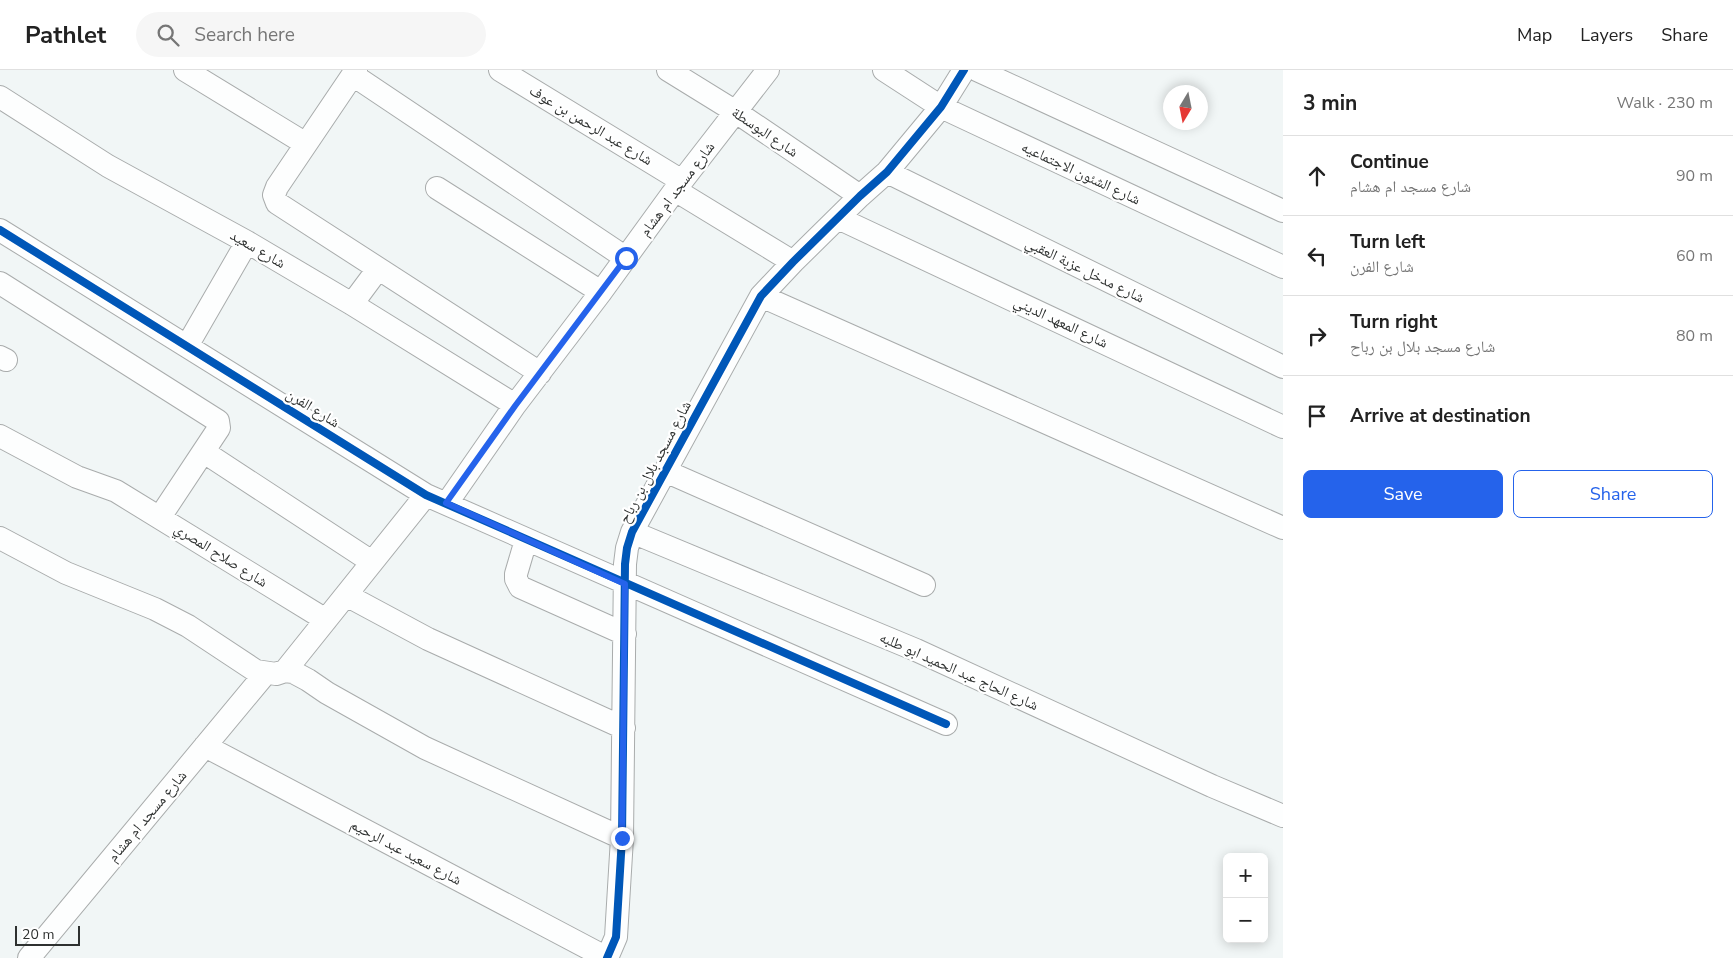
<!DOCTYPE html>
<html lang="en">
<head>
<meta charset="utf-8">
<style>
  :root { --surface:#fff; --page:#f6f6f6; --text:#222; --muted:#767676; --line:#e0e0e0; --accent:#2563eb }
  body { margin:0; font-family:"Nunito Sans","Noto Naskh Arabic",sans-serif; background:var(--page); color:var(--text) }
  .controls { position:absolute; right:15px; bottom:15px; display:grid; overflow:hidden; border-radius:8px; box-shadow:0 2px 12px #0003 }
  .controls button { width:45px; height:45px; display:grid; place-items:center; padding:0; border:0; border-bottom:1px solid var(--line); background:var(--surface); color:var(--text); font:25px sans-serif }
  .compass { position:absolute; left:1163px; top:15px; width:45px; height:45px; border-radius:50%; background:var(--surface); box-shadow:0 2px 12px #0003; rotate:190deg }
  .scale { position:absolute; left:15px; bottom:12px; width:65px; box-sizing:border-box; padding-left:5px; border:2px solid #2e3130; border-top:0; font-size:14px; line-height:18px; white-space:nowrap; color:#2e3130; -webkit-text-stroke:4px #fff; paint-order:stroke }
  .stop { position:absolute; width:15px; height:15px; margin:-11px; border:4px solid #2563eb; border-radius:50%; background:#fff }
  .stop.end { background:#2563eb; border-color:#fff; box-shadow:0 1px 5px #0008 }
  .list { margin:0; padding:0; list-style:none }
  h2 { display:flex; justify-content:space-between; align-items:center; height:65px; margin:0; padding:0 20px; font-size:21px }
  h2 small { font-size:16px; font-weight:400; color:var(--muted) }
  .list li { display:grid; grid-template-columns:32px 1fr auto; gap:15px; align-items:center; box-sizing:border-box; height:80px; padding:0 20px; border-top:1px solid var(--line) }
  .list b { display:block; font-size:19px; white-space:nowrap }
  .list p { margin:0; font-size:16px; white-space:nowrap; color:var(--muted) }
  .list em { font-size:16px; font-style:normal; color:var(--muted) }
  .actions { display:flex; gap:10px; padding:15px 20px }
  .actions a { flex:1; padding:11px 0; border:1px solid var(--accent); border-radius:8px; text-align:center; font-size:18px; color:var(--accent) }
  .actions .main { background:var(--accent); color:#fff }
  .icon { flex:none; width:28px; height:28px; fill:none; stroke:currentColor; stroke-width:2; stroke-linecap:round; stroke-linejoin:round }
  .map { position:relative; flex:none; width:1283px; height:888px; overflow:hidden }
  header { display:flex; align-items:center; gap:30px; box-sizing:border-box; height:70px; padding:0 25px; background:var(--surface); border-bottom:1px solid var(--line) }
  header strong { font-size:24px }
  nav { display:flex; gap:28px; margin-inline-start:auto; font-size:18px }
  .search { width:350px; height:45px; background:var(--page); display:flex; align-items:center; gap:12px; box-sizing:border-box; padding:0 18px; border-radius:28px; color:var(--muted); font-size:19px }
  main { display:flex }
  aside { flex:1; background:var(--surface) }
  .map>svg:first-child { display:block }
</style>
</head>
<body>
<header>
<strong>Pathlet</strong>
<div class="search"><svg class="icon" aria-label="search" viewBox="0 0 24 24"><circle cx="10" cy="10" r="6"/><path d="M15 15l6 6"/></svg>Search here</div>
<nav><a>Map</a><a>Layers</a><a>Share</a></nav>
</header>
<main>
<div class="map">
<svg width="1283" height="888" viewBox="0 0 1283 888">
  <rect width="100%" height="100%" fill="#f1f6f6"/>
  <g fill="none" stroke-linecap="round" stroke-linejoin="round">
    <g stroke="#a9acac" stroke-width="24">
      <path id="street" d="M185 0 306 74
        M356 0 277 117 274 125 277 133 540 303
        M500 0 682 111
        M668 0 736 42 860 126
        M884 0 941 37 1283 197
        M977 0 1283 141
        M353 5 626 188
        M0 27 108 96 247 172 352 234 515 335
        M887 102 1283 297
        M437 118 601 222
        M675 120 793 192
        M838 148 1283 357
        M0 160 426 425 946 654
        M0 213 218 351 219 358 217 361 160 447
        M761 226 1283 458
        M352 234 378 199
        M187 276 247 172
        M0 287 6 290
        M0 366 77 407 116 421 326 550
        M204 382 372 492
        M665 401 924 515
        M447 433 515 335 601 222 675 120 768 0
        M632 462 916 580 1212 716 1283 746
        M0 468 66 503 155 539 188 556 256 601 276 604 285 601 293 602 308 610 327 623 425 678 622 768
        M526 470 516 504V509L520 517 625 564
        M346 525 428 569 624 658
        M285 601 426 425
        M205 676 607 888
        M29 888 265 604
        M607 888 616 867 622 768 625 494 627 478 632 462 761 226 793 192 860 126 887 102 941 37 964 0"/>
    </g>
    <use href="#street" stroke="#fdfefe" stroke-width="22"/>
    <g stroke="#fff" stroke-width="11">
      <path id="cycleway" d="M0 160 426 425 946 654
        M607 888 616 867 622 768 625 494 627 478 632 462 761 226 793 192 860 126 887 102 941 37 964 0"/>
    </g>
    <use href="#cycleway" stroke="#0057b8" stroke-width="8"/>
  </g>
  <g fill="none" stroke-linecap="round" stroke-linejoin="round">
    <path stroke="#2563eb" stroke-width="6" d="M622 768 625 514 446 433 515 336 626 188"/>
  </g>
  <g text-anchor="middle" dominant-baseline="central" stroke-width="4.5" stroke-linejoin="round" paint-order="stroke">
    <g font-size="15" fill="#2e3130" stroke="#fff">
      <text transform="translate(591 55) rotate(31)">شارع عبد الرحمن بن عوف</text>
      <text transform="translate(765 62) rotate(34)">شارع البوسطة</text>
      <text transform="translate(1081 103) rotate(25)">شارع الشئون الاجتماعيه</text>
      <text transform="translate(677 119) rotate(-53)">شارع مسجد ام هشام</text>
      <text transform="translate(258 179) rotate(30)">شارع سعيد</text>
      <text transform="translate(1085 200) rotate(26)">شارع مدخل عزبة العقبي</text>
      <text transform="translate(1061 252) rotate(25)">شارع المعهد الديني</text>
      <text transform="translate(313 338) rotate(32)">شارع الفرن</text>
      <text transform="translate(655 392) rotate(-62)">شارع مسجد بلال بن رباح</text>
      <text transform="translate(221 485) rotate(32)">شارع صلاح المصري</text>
      <text transform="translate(959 601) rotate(24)">شارع الحاج عبد الحميد ابو طلبه</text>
      <text transform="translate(147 746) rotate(-50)">شارع مسجد ام هشام</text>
      <text transform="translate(406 782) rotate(28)">شارع سعيد عبد الرحيم</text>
    </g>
  </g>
</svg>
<div class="controls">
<button>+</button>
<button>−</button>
</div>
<svg class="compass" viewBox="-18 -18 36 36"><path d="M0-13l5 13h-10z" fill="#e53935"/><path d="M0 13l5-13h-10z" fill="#767676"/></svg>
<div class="scale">20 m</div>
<div class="stop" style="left:626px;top:188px"></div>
<div class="stop end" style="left:622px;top:768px"></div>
</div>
<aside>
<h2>3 min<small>Walk · 230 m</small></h2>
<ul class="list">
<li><svg class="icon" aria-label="ahead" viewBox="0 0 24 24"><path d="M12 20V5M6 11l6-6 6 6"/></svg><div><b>Continue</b><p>شارع مسجد ام هشام</p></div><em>90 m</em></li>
<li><svg class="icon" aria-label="left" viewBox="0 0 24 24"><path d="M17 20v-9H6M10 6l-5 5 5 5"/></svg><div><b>Turn left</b><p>شارع الفرن</p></div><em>60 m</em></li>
<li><svg class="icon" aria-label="right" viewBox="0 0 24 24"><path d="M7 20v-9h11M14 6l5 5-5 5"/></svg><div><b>Turn right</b><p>شارع مسجد بلال بن رباح</p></div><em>80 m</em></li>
<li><svg class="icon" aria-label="arrive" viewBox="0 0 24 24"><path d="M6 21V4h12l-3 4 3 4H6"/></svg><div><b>Arrive at destination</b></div></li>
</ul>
<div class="actions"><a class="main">Save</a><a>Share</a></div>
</aside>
</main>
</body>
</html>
